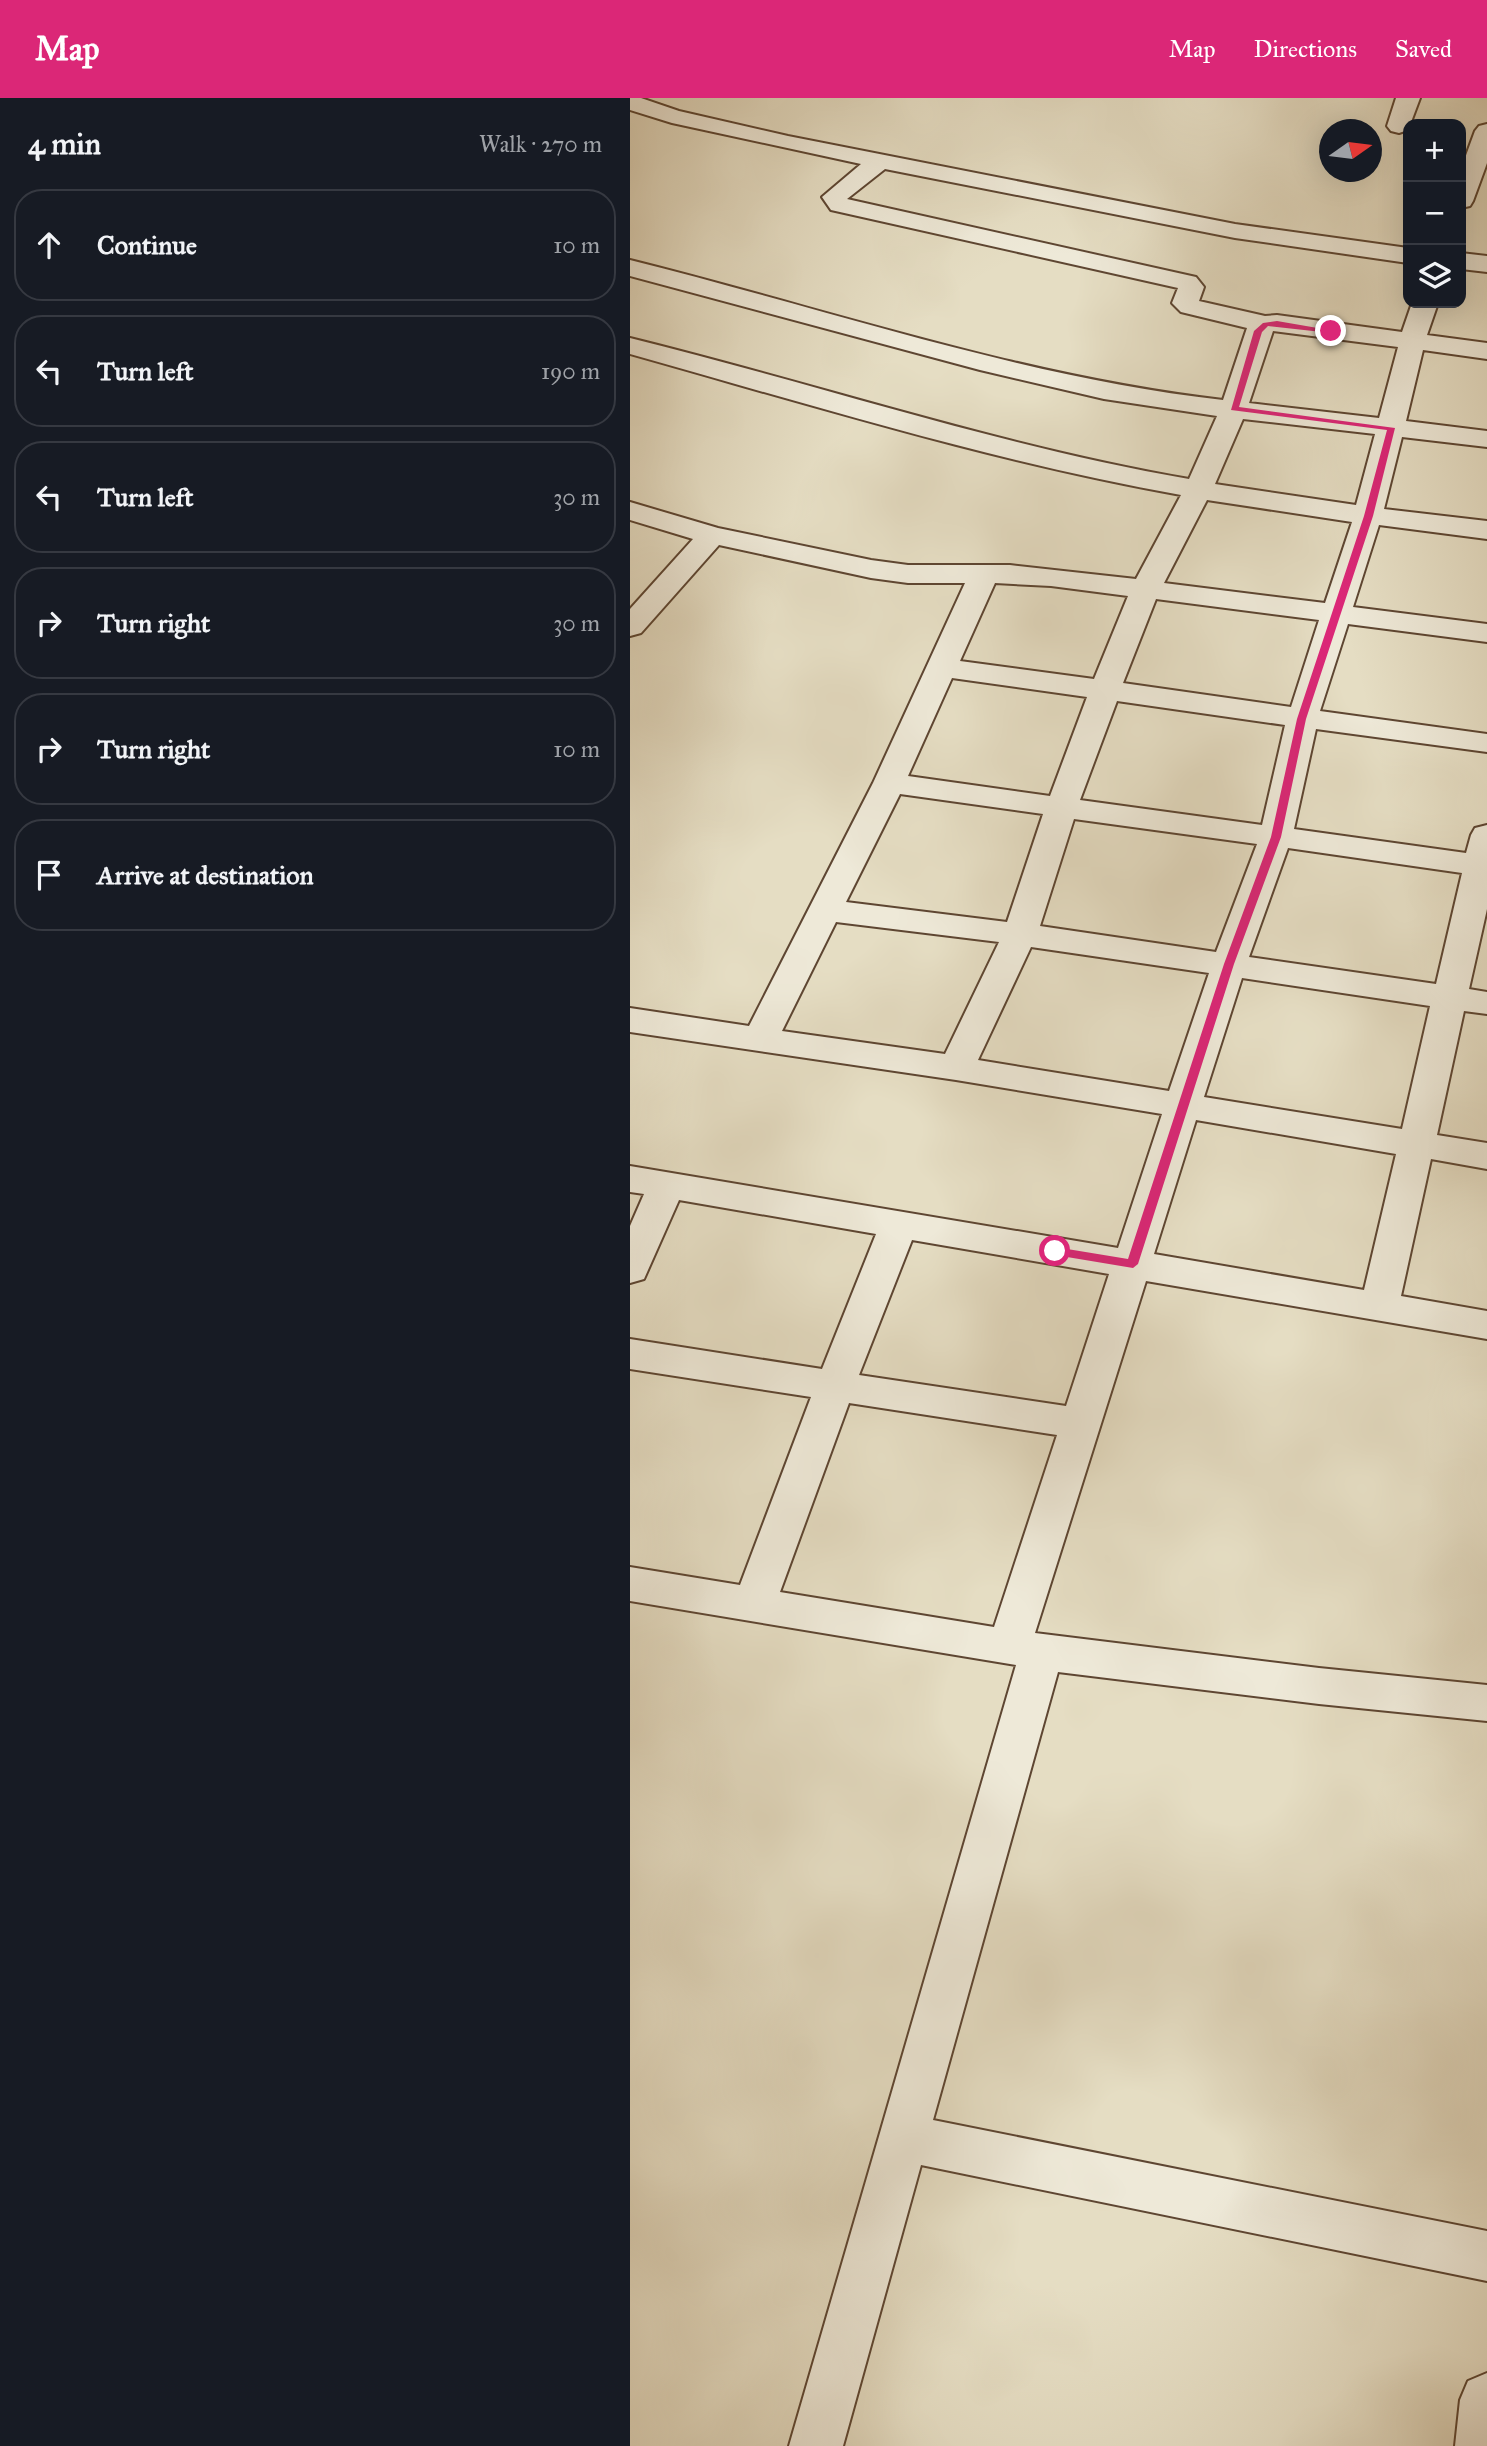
<!DOCTYPE html>
<html lang="en">
<head>
<meta charset="utf-8">
<style>
  :root { --surface:#171b24; --page:#20242c; --text:#f1f3f6; --muted:#9ea1a6; --line:#363941; --accent:#db2777 }
  body { margin:0; font-family:"IM FELL Great Primer",serif; background:var(--page); color:var(--text) }
  .controls { position:absolute; right:21px; top:21px; display:grid; overflow:hidden; border-radius:14px; box-shadow:0 7px 28px #0002 }
  .controls button { width:63px; height:63px; display:grid; place-items:center; padding:0; border:0; border-bottom:2px solid var(--line); background:var(--surface); color:var(--text); font:35px sans-serif }
  .compass { position:absolute; left:689px; top:21px; width:63px; height:63px; border-radius:50%; background:var(--surface); box-shadow:0 7px 28px #0002; rotate:76deg }
  .stop { position:absolute; width:21px; height:21px; margin:-16px; border:5px solid #db2777; border-radius:50%; background:#fff }
  .stop.end { background:#db2777; border-color:#fff; box-shadow:0 2px 7px #0008 }
  .list { margin:0; padding:0; list-style:none }
  h2 { display:flex; justify-content:space-between; align-items:center; height:91px; margin:0; padding:0 28px; font-size:30px }
  h2 small { font-size:23px; font-weight:400; color:var(--muted) }
  .list li { display:grid; grid-template-columns:46px 1fr auto; gap:21px; align-items:center; box-sizing:border-box; height:112px; margin:0 14px 14px; padding:0 14px; border:2px solid var(--line); border-radius:28px }
  .list b { display:block; font-size:26px; white-space:nowrap }
  .list em { font-size:23px; font-style:normal; color:var(--muted) }
  .icon { flex:none; width:38px; height:38px; fill:none; stroke:currentColor; stroke-width:2; stroke-linecap:round; stroke-linejoin:round }
  .map { position:relative; flex:none; width:857px; height:2348px; overflow:hidden }
  header { display:flex; align-items:center; gap:42px; box-sizing:border-box; height:98px; padding:0 35px; background:var(--accent); color:#fff }
  header strong { font-size:33px }
  nav { display:flex; gap:38px; margin-inline-start:auto; font-size:24px }
  main { display:flex }
  aside { flex:1; background:var(--surface) }
  .map>svg:first-child { display:block }
</style>
</head>
<body>
<header>
<strong>Map</strong>
<nav><a>Map</a><a>Directions</a><a>Saved</a></nav>
</header>
<main>
<aside>
<h2>4 min<small>Walk · 270 m</small></h2>
<ul class="list">
<li><svg class="icon" aria-label="ahead" viewBox="0 0 24 24"><path d="M12 20V5M6 11l6-6 6 6"/></svg><div><b>Continue</b></div><em>10 m</em></li>
<li><svg class="icon" aria-label="left" viewBox="0 0 24 24"><path d="M17 20v-9H6M10 6l-5 5 5 5"/></svg><div><b>Turn left</b></div><em>190 m</em></li>
<li><svg class="icon" aria-label="left" viewBox="0 0 24 24"><path d="M17 20v-9H6M10 6l-5 5 5 5"/></svg><div><b>Turn left</b></div><em>30 m</em></li>
<li><svg class="icon" aria-label="right" viewBox="0 0 24 24"><path d="M7 20v-9h11M14 6l5 5-5 5"/></svg><div><b>Turn right</b></div><em>30 m</em></li>
<li><svg class="icon" aria-label="right" viewBox="0 0 24 24"><path d="M7 20v-9h11M14 6l5 5-5 5"/></svg><div><b>Turn right</b></div><em>10 m</em></li>
<li><svg class="icon" aria-label="arrive" viewBox="0 0 24 24"><path d="M6 21V4h12l-3 4 3 4H6"/></svg><div><b>Arrive at destination</b></div></li>
</ul>
</aside>
<div class="map">
<svg width="857" height="2348" viewBox="0 0 857 2348">
  <rect width="100%" height="100%" fill="#e5ddc3"/>
  <filter id="stains"><feTurbulence type="fractalNoise" baseFrequency=".00286" numOctaves="4"/><feColorMatrix values="0 0 0 0 .2 0 0 0 0 .09 0 0 0 0 .02 0 0 0 .5 -.17"/></filter>
  <radialGradient id="worn" r=".72"><stop offset=".6" stop-color="#630" stop-opacity="0"/><stop offset="1" stop-color="#630" stop-opacity=".3"/></radialGradient>
  <g fill="none" stroke-linecap="round" stroke-linejoin="round">
    <g stroke="#5e4632" stroke-width="4">
      <path id="street" d="M0 0H11L49 13 158 38 605 126 778 150V165L605 140 255 71 217 101 566 179 574 189 569 203 635 218 647 217 772 234 782 205H808L797 237 857 245V261L793 252 776 323 857 333V349L772 339 754 411 857 423V441L749 427 723 509 857 526V544L718 526 690 613 857 636V654L686 631 664 731 836 755 841 737 845 730 857 727V811L839 891 857 894V916L834 913 807 1037 857 1045V1071L801 1061 771 1198 857 1213V1241L516 1183 405 1535 689 1570 857 1587V1623L689 1606 428 1574 303 2022 857 2133V2183L291 2067 213 2348H159L386 1567 0 1503V1469L110 1487 181 1299 0 1271V1241L192 1271 246 1136 49 1102 14 1181 0 1185V1128L14 1096 0 1094V1068L488 1150 532 1016 326 982 0 934V910L119 928 243 685 335 485H278L241 480 89 447 11 535 0 538V511L63 441 0 422V404L88 430 241 462 278 467H380L506 481 551 397C365 364 182 307 0 256V240C187 286 369 348 559 381L587 318 474 301 350 272 0 178V162C197 211 391 279 593 302L617 230 551 214 542 205 548 190 201 112 192 99 231 66 42 25 0 12ZM643 233 768 249 749 320 619 305ZM613 321 745 336 726 407 585 386ZM577 402 722 424 695 505 534 485ZM365 485 421 488 498 498 464 581 330 563ZM526 501 689 522 661 609 493 585ZM322 580 457 599 420 698 278 678ZM487 603 655 627 632 727 450 702ZM270 696 413 716 377 824 216 804ZM444 721 627 746 586 854 410 828ZM658 750 832 775 806 886 619 859ZM206 824 369 844 315 956 152 933ZM401 849 579 875 539 993 348 962ZM612 880 800 908 772 1031 574 999ZM566 1022 766 1056 734 1192 524 1156ZM282 1142 479 1176 436 1308 229 1277ZM219 1305 427 1337 364 1529 150 1494Z
        M766 0H790L778 32 769 35 761 33 757 28Z
        M857 26V65L843 103 840 108 831 110V71L845 33 849 28Z
        M831 155 857 158V174L831 171Z
        M857 2275V2348H825L830 2302 838 2283Z"/>
    </g>
    <use href="#street" fill="#eee9d8" fill-rule="evenodd"/>
  </g>
  <path fill="#db2777" d="M647 223 705 233 701 235 638 228 632 234 609 309 765 330 743 418 676 621 651 739 604 866 508 1166 503 1170 425 1157 419 1153 425 1149 498 1161 594 866 641 739 667 621 734 418 757 332 601 312 624 233 633 225Z"/>
  <rect width="100%" height="100%" filter="url(#stains)"/>
  <rect width="100%" height="100%" fill="url(#worn)"/>
</svg>
<div class="controls">
<button>+</button>
<button>−</button>
<button><svg class="icon" aria-label="layers" viewBox="0 0 24 24"><path d="M12 4l9 5-9 5-9-5zM3 14l9 5 9-5"/></svg></button>
</div>
<svg class="compass" viewBox="-18 -18 36 36"><path d="M0-13l5 13h-10z" fill="#e53935"/><path d="M0 13l5-13h-10z" fill="#9ea1a6"/></svg>
<div class="stop" style="left:425px;top:1153px"></div>
<div class="stop end" style="left:701px;top:233px"></div>
</div>
</main>
</body>
</html>
